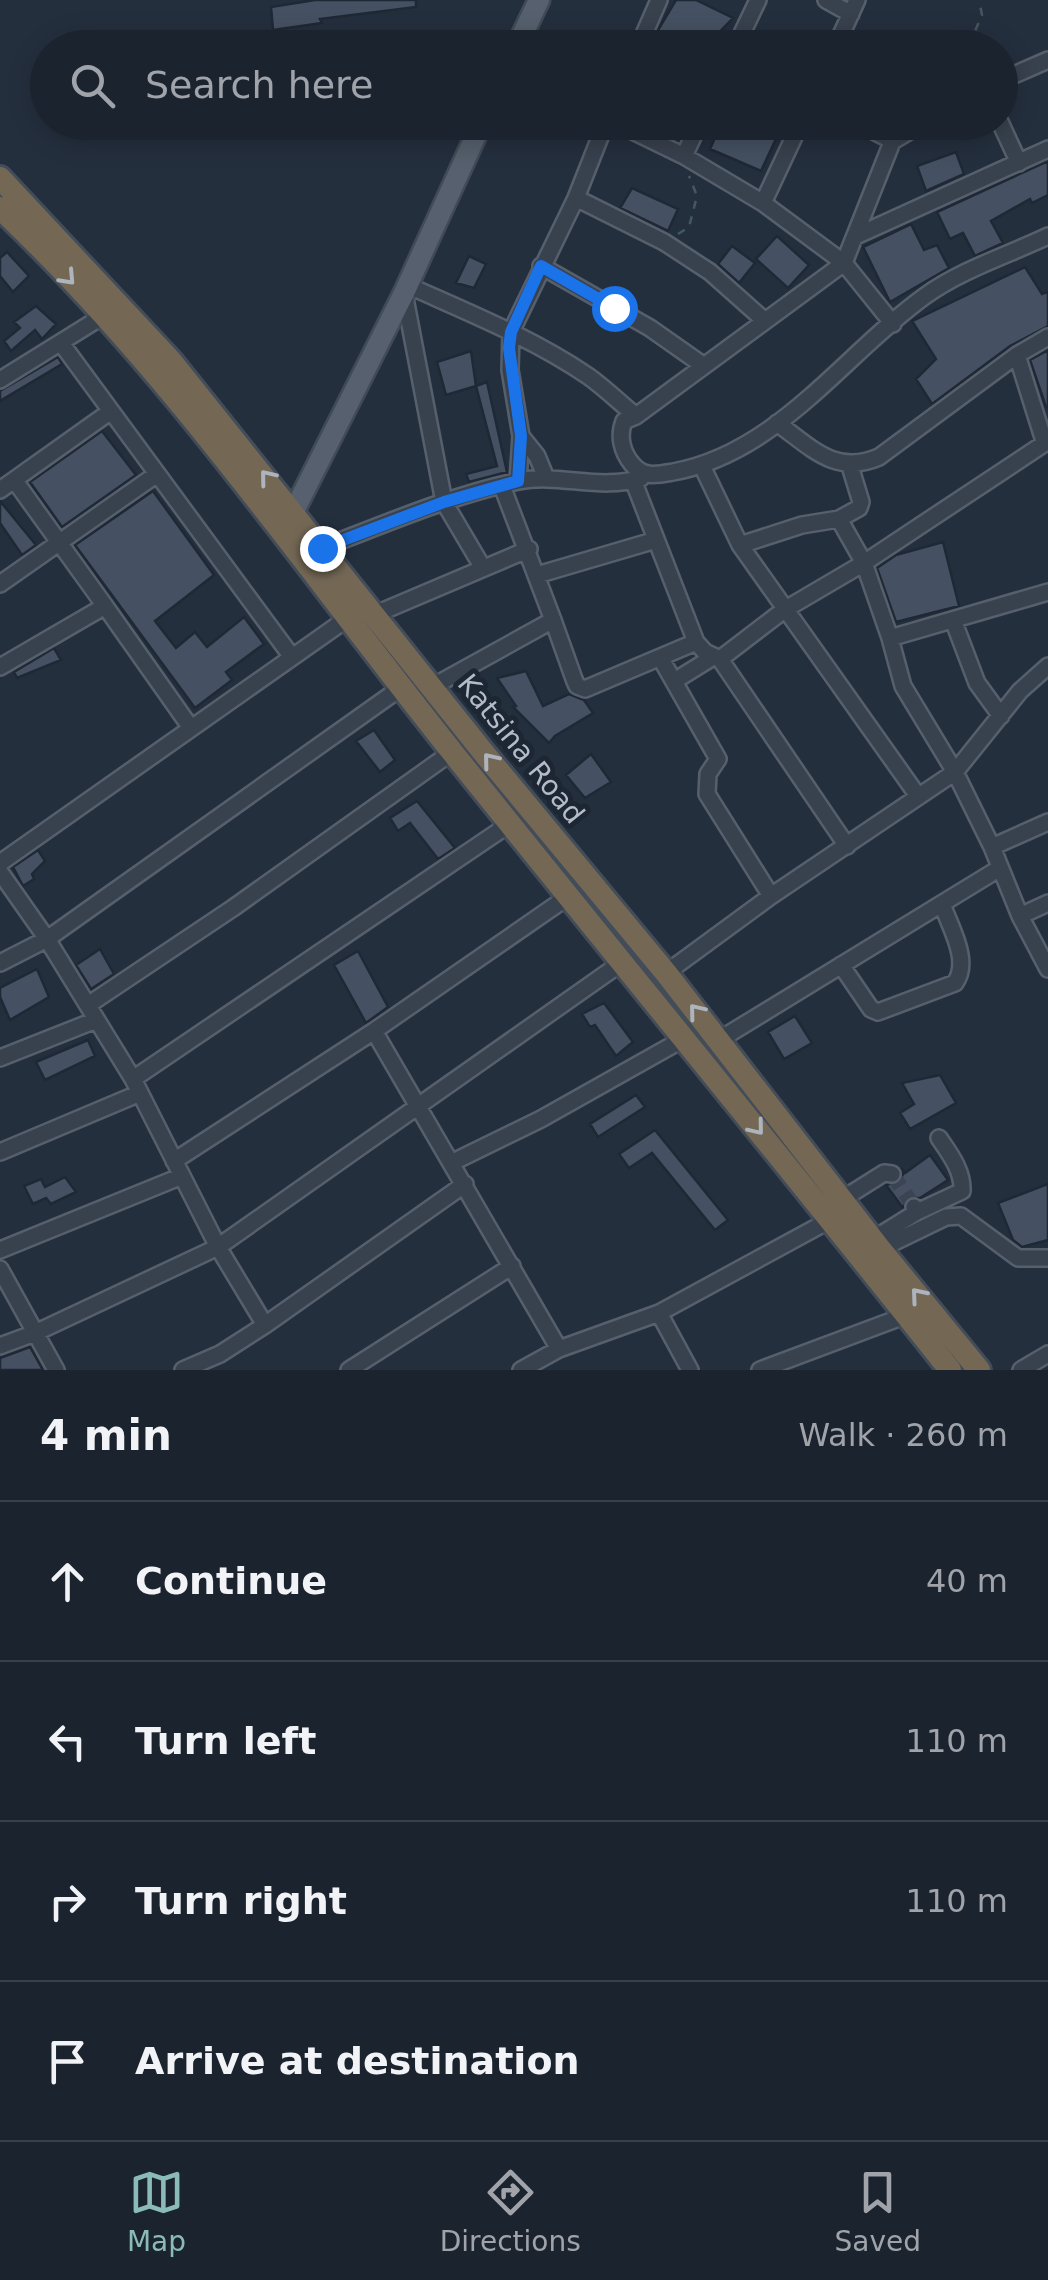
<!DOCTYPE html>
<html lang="en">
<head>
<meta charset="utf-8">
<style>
  :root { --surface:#1b232e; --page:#282f3a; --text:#f1f3f6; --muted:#a0a4aa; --line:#39404a; --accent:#8bbbb9 }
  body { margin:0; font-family:"DejaVu Sans",sans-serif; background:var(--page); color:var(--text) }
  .stop { position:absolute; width:30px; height:30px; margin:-22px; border:8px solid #1a73e8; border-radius:50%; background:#fff }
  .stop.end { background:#1a73e8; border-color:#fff; box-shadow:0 2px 10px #0008 }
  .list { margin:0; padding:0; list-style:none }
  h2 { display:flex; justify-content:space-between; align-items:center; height:130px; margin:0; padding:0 40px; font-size:42px }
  h2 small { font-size:32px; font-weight:400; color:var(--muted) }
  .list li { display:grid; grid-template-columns:65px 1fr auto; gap:30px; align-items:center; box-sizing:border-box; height:160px; padding:0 40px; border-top:2px solid var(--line) }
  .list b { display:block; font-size:38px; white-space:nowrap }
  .list em { font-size:32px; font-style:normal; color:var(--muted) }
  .icon { flex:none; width:55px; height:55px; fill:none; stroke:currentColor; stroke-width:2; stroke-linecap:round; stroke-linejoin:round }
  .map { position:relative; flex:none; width:1048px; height:1370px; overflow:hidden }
  .search { position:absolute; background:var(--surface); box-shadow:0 5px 25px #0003; left:30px; right:30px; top:30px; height:110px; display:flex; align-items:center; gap:25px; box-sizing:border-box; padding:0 35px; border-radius:55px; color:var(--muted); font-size:38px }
  .sheet { height:770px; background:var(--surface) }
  nav { display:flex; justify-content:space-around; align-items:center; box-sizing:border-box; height:140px; border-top:2px solid var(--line); background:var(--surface); font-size:28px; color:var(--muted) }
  nav a { display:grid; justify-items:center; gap:5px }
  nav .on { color:var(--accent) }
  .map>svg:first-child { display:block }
</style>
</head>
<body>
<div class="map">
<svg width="1048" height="1370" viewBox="0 0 1048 1370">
  <rect width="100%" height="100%" fill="#242f3e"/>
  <path fill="#455162" stroke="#1f2835" stroke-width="2.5" d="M315 0H416V7L320 19 322 23 273 30 271 7Z
    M676 0H696L733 18 704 48H691L658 30Z
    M722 122H775L782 126 761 171 710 149Z
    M956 152 964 174 926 191 917 166Z
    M1048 161V195L1032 203 1030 199 991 221 1003 243 975 256 963 233 950 239 937 212Z
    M632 188 678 209 668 231 620 208Z
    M911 224 924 250 937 245 949 268 890 302 863 247Z
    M777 236 809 265 788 288 756 259Z
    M732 246 755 263 739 283 718 264Z
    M7 252 29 276 13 292 0 276V258Z
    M469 256 486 264 474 288 456 283Z
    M1025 267 1042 294 1048 292V326L1010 346 932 404 916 379 936 359 912 321Z
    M36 306 56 324 42 339 35 330 11 351 4 341 20 328 14 322Z
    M1048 350V406L1046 407 1030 360Z
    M471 351 476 386 446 395 437 362Z
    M58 357 62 364 0 401V391Z
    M487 382 507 472 469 482 466 474 497 466 476 386Z
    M102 431 136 475 62 527 30 482Z
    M153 491 214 575 155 621 176 648 195 632 207 647 244 617 264 644 226 672 232 680 195 708 75 545Z
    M0 501 36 545 22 555 0 523Z
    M943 542 959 606 896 622 877 568 896 555Z
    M54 648 61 660 17 678 14 672Z
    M526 671 543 706 569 694 584 700 593 713 555 736 549 743 513 707 516 706 497 678Z
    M374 730 395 760 380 772 356 741Z
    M591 754 611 782 585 798 566 775Z
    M417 801 455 848 438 859 410 823 398 831 390 818Z
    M38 850 45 861 32 874 34 879 23 886 13 867Z
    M100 949 114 974 91 989 76 965Z
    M358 951 388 1007 366 1023 334 965Z
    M37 969 49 997 10 1020 0 997V988Z
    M604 1003 633 1042 616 1056 595 1025 590 1027 582 1014Z
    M795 1016 812 1043 784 1059 768 1032Z
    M88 1040 95 1056 45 1080 36 1062Z
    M940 1075 956 1103 910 1129 900 1113 914 1104 902 1083Z
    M636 1095 645 1107 598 1137 590 1124Z
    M655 1130 728 1220 715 1230 652 1153 629 1168 619 1154Z
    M930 1155 948 1180 920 1198H907L903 1208 886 1185 900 1181 903 1174 901 1168 905 1173Z
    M65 1177 76 1192 51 1204 46 1198 33 1204 24 1186 41 1179 45 1187Z
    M1048 1184V1240L1022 1247 1013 1240 998 1203Z
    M30 1347 43 1370H0V1358Z"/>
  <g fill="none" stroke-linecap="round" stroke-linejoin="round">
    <path stroke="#3a4453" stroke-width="15" stroke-dasharray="15 8" stroke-linecap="butt" d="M892 1174 914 1207"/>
    <g stroke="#565f6c" stroke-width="20">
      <path id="minor" d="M826 0 851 14
        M638 48 659 0
        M735 48 758 0
        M835 48 857 0
        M932 48 938 42 945 41 956 48
        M1000 81 1048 60
        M614 122 684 156 763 203 844 263 636 416 624 421C618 436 622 452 632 464 643 478 656 475 673 472 778 453 843 355 925 296 961 270 1008 255 1048 236
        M856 122 893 141
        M1000 122 1019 163
        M893 141 925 122
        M684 156 700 122
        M576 198 664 242 710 272 765 321
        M763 203 801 122
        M856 236 1048 149
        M541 266 650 328 704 366
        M407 285C469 313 532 338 588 376 605 388 620 403 636 416
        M404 293 444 502 483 568
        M893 324 844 263 900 122
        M61 343 292 657
        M1017 355 1044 441
        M0 380 103 316
        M777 423C811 447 835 476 879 457L1017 355 1048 337
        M521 436 537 456 546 478
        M702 466 740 545 918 796
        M633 480 696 642 705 652 720 659 847 846
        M15 481 105 606
        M518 481 521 436 510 370 511 332 576 198 606 122
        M502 486 553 620
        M0 490 111 411
        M839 519 864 563 890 638 903 686 955 772 992 847 1020 916 1048 969
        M740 545 802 525 839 519 859 508 861 502 850 466
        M322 548C387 523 452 495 519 481 560 473 600 491 641 478
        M537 575 656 540
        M0 584 157 474
        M376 614 529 549
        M953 620 977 683 1001 716
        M890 638 1048 592
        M661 659 718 759 708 774 707 794 771 896
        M720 659 784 610 864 563 1048 441
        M0 667 105 606 191 728
        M676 680 713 657
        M432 687 553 620 574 679 577 686 585 689 696 642
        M992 847 1048 822
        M0 863 348 618
        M0 872 47 939 133 1079 218 1247 265 1325
        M1020 916 1048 903
        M0 963 47 939 402 687
        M841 965 871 1009 878 1012 955 983C971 961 950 927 942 904
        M666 973 771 896 955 772 1020 691 1048 666
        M88 1005 233 908 452 752
        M374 1031 559 1349
        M719 1040 1000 868
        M0 1058 96 1020
        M133 1079 511 823
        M0 1152 140 1093
        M174 1161 374 1031 569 896
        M451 1163 541 1119 685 1038
        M841 1200 884 1173 892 1174
        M917 1212 962 1191C963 1171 950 1154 939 1138
        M872 1240 917 1212 914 1207
        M880 1249 946 1217 961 1216 1018 1258H1048
        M0 1250 182 1176
        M0 1269 56 1370
        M659 1313 690 1370
        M0 1346 35 1333 218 1247 624 961
        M183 1370 220 1354 265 1325 465 1184
        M349 1370 512 1266
        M521 1370 559 1349 659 1313 830 1220
        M760 1370 907 1315
        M1021 1370 1048 1354"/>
    </g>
    <g stroke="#414a57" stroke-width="25">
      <path id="major" d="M516 48 539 0
        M281 522 294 511 404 293 482 122"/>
    </g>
    <g stroke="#434c59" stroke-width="28">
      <path id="highway" d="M0 178 171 361 483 752 666 973 880 1249 979 1370
        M0 208C172 371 306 569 453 753 618 959 786 1163 950 1370"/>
    </g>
    <path stroke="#44595c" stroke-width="2.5" stroke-dasharray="8 8" stroke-linecap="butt" d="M969 45 982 15 979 0
      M678 234 689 227 697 196 689 176"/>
    <use href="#minor" stroke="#38414e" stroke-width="15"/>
    <use href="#major" stroke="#56606e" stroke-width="20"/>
    <use href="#highway" stroke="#746855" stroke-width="22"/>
  </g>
  <defs><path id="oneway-chevron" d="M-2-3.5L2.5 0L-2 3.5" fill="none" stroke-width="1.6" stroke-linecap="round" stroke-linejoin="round" transform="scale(2.5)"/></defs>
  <g stroke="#aeb4bd">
    <use href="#oneway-chevron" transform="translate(68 278) rotate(47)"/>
    <use href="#oneway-chevron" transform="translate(267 477) rotate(-129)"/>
    <use href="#oneway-chevron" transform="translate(490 760) rotate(-129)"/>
    <use href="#oneway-chevron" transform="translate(696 1011) rotate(-129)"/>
    <use href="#oneway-chevron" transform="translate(757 1128) rotate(51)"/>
    <use href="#oneway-chevron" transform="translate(918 1295) rotate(-130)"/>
  </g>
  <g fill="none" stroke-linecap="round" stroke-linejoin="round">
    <path stroke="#1a73e8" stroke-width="12" d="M322 548 444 502 518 481 521 436 509 348 511 332 541 266 614 308"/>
  </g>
  <g text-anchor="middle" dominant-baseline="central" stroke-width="10" stroke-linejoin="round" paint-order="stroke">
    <g font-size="28" fill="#b4bcc9" stroke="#1d2633">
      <text transform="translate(521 749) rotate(51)">Katsina Road</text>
    </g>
  </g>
</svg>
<div class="stop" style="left:614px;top:308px"></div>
<div class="stop end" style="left:322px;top:548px"></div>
<div class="search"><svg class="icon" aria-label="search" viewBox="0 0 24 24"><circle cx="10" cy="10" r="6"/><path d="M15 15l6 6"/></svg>Search here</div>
</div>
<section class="sheet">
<h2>4 min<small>Walk · 260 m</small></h2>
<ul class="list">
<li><svg class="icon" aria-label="ahead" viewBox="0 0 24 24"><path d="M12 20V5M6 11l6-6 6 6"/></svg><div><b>Continue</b></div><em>40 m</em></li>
<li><svg class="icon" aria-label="left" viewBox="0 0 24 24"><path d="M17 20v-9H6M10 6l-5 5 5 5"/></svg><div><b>Turn left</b></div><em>110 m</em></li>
<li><svg class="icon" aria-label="right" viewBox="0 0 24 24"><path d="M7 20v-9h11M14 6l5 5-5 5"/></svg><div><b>Turn right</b></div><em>110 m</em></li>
<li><svg class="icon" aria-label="arrive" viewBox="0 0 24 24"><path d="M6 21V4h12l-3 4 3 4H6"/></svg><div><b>Arrive at destination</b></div></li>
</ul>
</section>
<nav>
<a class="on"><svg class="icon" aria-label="map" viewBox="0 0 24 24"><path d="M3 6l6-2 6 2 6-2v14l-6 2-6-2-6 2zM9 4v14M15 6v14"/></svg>Map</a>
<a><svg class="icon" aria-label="directions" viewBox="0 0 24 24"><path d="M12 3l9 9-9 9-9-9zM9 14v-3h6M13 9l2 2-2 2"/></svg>Directions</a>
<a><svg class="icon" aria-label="saved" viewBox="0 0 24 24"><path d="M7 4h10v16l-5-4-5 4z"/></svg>Saved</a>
</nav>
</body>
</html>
